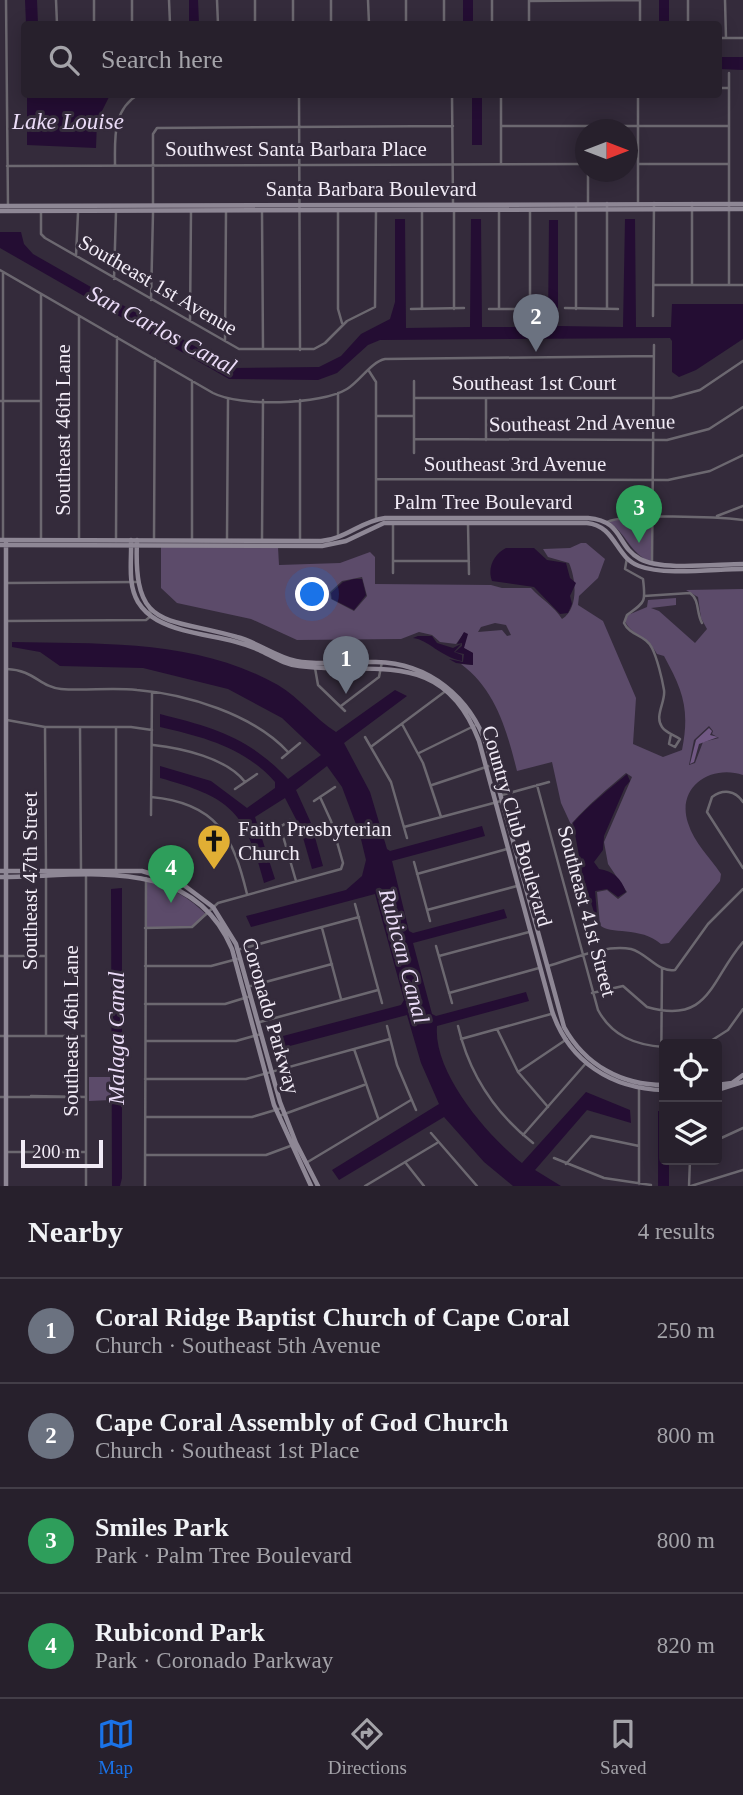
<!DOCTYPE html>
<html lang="en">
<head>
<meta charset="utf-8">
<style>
  :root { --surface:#27202c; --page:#332d38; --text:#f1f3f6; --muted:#a4a3a9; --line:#433e48; --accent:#1a73e8 }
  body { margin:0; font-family:Georgia,serif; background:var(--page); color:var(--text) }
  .controls { position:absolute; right:21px; bottom:21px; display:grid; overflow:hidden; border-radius:7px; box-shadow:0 4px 18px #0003 }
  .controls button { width:63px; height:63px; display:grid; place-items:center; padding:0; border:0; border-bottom:2px solid var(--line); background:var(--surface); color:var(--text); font:35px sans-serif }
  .compass { position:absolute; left:575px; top:119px; width:63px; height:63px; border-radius:50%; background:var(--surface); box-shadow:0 4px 18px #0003; rotate:90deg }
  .scale { position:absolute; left:21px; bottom:18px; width:82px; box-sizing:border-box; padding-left:7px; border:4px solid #f1ebf6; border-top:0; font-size:19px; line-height:24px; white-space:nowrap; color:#f1ebf6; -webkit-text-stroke:5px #342b3b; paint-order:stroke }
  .you { position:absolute; left:313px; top:595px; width:24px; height:24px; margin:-18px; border:5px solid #fff; border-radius:50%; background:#1a73e8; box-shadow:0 0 0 10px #1a73e833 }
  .badge { display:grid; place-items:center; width:46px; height:46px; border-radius:50%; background:var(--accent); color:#fff; font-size:23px; font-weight:700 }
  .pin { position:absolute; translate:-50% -58px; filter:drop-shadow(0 2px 4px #0008) }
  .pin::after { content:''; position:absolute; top:37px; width:24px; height:21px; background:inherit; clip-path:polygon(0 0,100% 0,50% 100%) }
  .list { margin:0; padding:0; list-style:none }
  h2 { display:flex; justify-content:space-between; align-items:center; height:91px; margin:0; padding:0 28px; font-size:30px }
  h2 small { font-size:23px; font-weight:400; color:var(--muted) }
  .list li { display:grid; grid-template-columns:46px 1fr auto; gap:21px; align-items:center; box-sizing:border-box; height:105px; padding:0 28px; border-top:2px solid var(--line) }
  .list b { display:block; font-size:26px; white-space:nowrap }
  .list p { margin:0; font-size:23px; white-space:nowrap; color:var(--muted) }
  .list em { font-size:23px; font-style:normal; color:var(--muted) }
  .icon { flex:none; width:38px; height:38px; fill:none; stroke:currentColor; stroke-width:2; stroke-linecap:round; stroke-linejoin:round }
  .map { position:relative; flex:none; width:743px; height:1186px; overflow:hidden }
  .search { position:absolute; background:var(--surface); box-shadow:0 4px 18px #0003; left:21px; right:21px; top:21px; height:77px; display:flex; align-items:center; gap:18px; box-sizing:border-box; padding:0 24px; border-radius:7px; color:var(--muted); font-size:26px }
  .sheet { height:511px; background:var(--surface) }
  nav { display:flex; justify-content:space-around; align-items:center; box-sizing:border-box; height:98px; border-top:2px solid var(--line); background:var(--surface); font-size:19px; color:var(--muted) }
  nav a { display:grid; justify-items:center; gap:4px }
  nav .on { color:var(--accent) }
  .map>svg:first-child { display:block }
</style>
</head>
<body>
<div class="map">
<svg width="743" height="1186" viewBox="0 0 743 1186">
  <rect width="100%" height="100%" fill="#342b3b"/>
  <path fill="#5c4b6a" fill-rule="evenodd" d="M617 519H652L651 562C630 554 627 534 609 522Z
    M581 543H586L605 559 598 578 579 596 578 605 603 621 636 698 633 744 663 757 682 750C690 709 683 691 664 656L657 654C649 638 630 634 625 621L628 615 647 607 648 600 676 598V605L651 608 659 611 695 643 707 629 701 618 698 597 686 590 743 589V775C711 764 676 787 688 823 694 843 710 857 721 874L720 881 669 943 661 944C641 926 609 935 600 925L597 892 607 890 618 899 627 892 608 864 604 842 632 777 626 773C607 789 589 804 572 823L573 829 561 803 552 762 517 771C507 731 496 690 461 664L472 665 473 653 464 648V633L456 644 440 642 432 635 419 632 401 639 297 640 251 619 177 603 161 588V546L278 547 279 565 340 563 370 552 375 557V584L491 585 502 588H531C541 599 554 606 562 619 579 608 576 579 569 563L548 557 543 549 570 548ZM362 577 367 596 354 611 331 599 330 592 342 581ZM495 623 506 625 511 635 507 636 502 630 478 632 481 627ZM709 726 713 731 712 734 719 738 703 742 695 763 689 765 694 740Z
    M147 881C172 887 189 898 207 915L192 927 146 928Z
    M89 1077H111V1100L89 1101Z"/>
  <path fill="#715884" d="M709 728 712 731 710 735 718 737 699 744 694 762 690 764 696 740Z"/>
  <path fill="#240d33" d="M25 0H37L38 24H26Z
    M189 0H198L199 24H189Z
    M463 0H473V24H463Z
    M659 0H669V24H659Z
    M719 57H743V70L719 69Z
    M27 95H110L97 121 96 148 27 145Z
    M472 95H482V145H472Z
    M395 219H405L406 328 470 327 471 219H481L482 327H548L549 220H558V326L623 327 625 219H635L636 327H671L672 304H743V339L696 370 679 377 672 372V341L670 338 380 340 368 345 337 373 318 380 229 379 0 248V232H21L24 244 33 254 233 368 319 367 341 356 361 334 390 319 395 302Z
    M506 548H534L547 560 566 563 570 578 576 583 570 596 572 604 568 613 560 614 534 587 492 581C487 568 494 554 506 548Z
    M354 579H362L366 595 354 610 332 599 331 593 343 582Z
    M464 632 468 634 464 648 473 653V665L456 663 449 659 463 662 464 654 455 652 462 646V643L457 644Z
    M418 636H432L437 643 453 648 461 644 454 652 462 655V661C439 656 429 640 413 638Z
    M12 642C102 644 196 639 278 685 300 698 315 719 336 732L395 690 407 696 344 743 370 792 387 849 390 851 482 826 485 836 392 861 409 931 413 933 504 909 507 918 413 943 432 1014 436 1016 526 992 529 1001 437 1026C433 1073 488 1136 522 1163L586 1092 630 1110 631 1123 587 1110 535 1170 561 1186H513L484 1162 444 1117 339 1180 332 1170 439 1104 421 1063 407 1015 286 1047 283 1036 401 1005 404 1000 375 894 251 927 246 916 346 890 362 876 366 860 360 835 342 787 327 766 296 790 311 823 323 866 312 869 300 827 285 798 255 817 275 879 264 883C245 811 232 798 160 778V766L211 781 247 808 275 788V782C244 747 203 737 160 727V714C215 728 248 737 288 779L321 755 282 718 228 689 143 668 60 666 40 652 12 647Z
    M627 774 630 781 625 787 604 836 603 850 594 862 599 869C613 871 621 878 626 892L618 897 607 889 595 891 598 926 582 872 573 823C590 804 608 790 627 774Z
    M122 888V1178L120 1186H112L111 889Z
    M658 1111H664V1160H669V1186H658Z"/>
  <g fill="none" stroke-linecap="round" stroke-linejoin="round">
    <path stroke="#6c6870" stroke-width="2.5" d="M6 0 8 207
      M56 0 57 24
      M94 0V24
      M132 0V24
      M169 0 170 24
      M217 0 218 24
      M255 0V24
      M293 0V24
      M331 0V24
      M368 0 369 24
      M406 0V24
      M444 0V24
      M492 0V24
      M529 0V24
      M640 0V24
      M688 0V24
      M725 0 726 38
      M529 1 640 0
      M718 38H743
      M729 73V285
      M718 88H729
      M299 94 300 350
      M452 94 453 203
      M501 94V164
      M638 94V203
      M501 126H729
      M638 164H729
      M115 165C115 138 112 110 139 94
      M7 166 586 164
      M588 172V203
      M607 203V309
      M153 206V134L157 128 453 126
      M338 211V309L342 323
      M422 211V308
      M499 211V309
      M530 211V309
      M41 212V234L45 238 239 349H314L325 343 347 321 375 307 376 211
      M262 212 263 348
      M76 256 78 213
      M0 270 213 393C240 407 321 405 347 389 360 381 371 362 385 359L654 356
      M114 279 116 212
      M692 284V203
      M655 285H743
      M151 300 153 213
      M565 308 618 309
      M411 309 464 308
      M454 309V210
      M489 309H541
      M576 309V204
      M653 316 654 203
      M190 321 191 212
      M225 341 226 212
      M369 371 376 382V519
      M192 381V540
      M414 398H671L700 390 743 361
      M0 401H41
      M376 416H414
      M414 439 667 440 709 429 743 407
      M486 440V398
      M414 453V381
      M376 479 668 480 710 471 743 455
      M717 516 743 506
      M607 522C625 513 719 517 743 520
      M468 524 469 574
      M338 537V393
      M3 538V272
      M41 539V294
      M227 539 228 399
      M79 540V316
      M154 540 155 359
      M262 540 263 400
      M300 540V400
      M116 541 117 337
      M627 558 625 569 643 579C646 603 645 602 627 615L624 623C630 636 646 635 652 648 657 658 662 678 664 690 666 701 654 716 662 727 666 733 674 735 680 739L675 747 669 744 671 734
      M393 561H469
      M652 562 654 345
      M393 573V523
      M8 583 136 582
      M644 596 690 593C700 600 696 613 702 623
      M7 621 146 620 151 616 149 607
      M315 668 318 685 345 711
      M7 669C34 670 40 687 61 689 86 691 112 687 137 690 186 694 253 714 288 752
      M341 706 379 677 382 662
      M7 720 45 727H131L152 730
      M402 724 423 763 441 817
      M45 727 46 871
      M80 727 81 870
      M365 737 391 782 407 838
      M153 745C181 748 227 758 245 782
      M372 746 447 690
      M419 753 478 724
      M282 758 300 743
      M432 785 492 765
      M537 785 598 1010C612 1036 635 1045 664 1047
      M235 789 257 774
      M502 795 549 782
      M151 797C217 803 233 836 247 894
      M314 801 335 787
      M743 802C735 790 723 789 712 797L707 812 743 868
      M151 815 152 692
      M404 827 501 801
      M278 829 283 836 296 881
      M269 835 290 820
      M414 862 430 921
      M116 871V727
      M417 874 507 849
      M46 877V1036
      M86 877V1186
      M355 904 382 1003
      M427 910 517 886
      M145 928 192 927 218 903 341 869 343 863 331 821 320 797
      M322 928 341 999
      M436 946 452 1003
      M237 950 359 917
      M0 956H45
      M439 956 529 932
      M145 966H211L241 958
      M548 966C573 959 605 944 631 949 647 953 658 973 675 970L708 924 743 889
      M247 987 332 964
      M449 993 539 968
      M592 993 623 986 647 1007C710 1025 710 980 743 942
      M145 1004H225L251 996
      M260 1022 378 990
      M387 1026 397 1065 416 1110
      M458 1026C469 1073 495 1113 533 1143
      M497 1029 518 1072 548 1107
      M0 1036H86
      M461 1039 551 1014
      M146 1041H236L261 1034
      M706 1044 728 1030 743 1009
      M354 1049 378 1118
      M518 1072 567 1039
      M145 1079H246L390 1039
      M661 1084 662 969
      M31 1096 86 1097
      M0 1097H68
      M279 1116 364 1085
      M146 1117H252L282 1108
      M431 1133 477 1186
      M523 1135 587 1062
      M717 1140 743 1128
      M6 1152H86
      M145 1155H266L293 1145
      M554 1158 604 1178 651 1185
      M405 1162 424 1186
      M306 1163 411 1100
      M566 1164 591 1136 639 1146
      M639 1184V1087
      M145 1186 146 878
      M365 1186 437 1143
      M689 1186 690 1160
      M691 1186 743 1170"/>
    <path stroke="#8e8795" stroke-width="4.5" d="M0 206 743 204
      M0 211 743 209
      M0 540 321 541C346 539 361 521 385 518H588C624 521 616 546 640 559 662 571 718 564 743 564
      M131 540C132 560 127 583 138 602 143 610 150 616 157 620 188 637 228 635 259 650 272 656 285 665 299 666 374 676 443 646 479 741L552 1011C569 1062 612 1089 664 1090
      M137 540C133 631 164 616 237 637 257 642 276 657 296 661 321 666 350 661 376 662 429 663 470 697 487 746L564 1027C585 1065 621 1085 664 1085
      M0 545 322 546 346 541 384 523H587C616 526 615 557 639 566 665 576 715 569 743 569
      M0 871H142L181 883 213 907 236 944 280 1102 296 1143 318 1186
      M0 877C84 877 192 853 232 949L274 1105 311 1186
      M717 1085 732 1083 743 1075
      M717 1090 743 1082
      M6 1186V543"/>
  </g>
  <defs>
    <g id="church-pin" transform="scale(1.75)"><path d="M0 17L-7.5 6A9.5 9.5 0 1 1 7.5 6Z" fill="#e1af34" stroke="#342b3b"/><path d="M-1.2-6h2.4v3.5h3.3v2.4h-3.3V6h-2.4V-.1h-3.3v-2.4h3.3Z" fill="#111"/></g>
  </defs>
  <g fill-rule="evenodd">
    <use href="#church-pin" x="214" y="841"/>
  </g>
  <g text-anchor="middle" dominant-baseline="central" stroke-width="6" stroke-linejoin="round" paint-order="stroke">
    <g font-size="21" fill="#f1ebf6" stroke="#342b3b">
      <text x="296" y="149">Southwest Santa Barbara Place</text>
      <text x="371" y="189">Santa Barbara Boulevard</text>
      <text transform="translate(158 285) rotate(30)">Southeast 1st Avenue</text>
      <text x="534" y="383">Southeast 1st Court</text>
      <text transform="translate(582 423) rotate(-1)">Southeast 2nd Avenue</text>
      <text transform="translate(63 430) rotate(-90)">Southeast 46th Lane</text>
      <text x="515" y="464">Southeast 3rd Avenue</text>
      <text x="483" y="502">Palm Tree Boulevard</text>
      <text transform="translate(517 826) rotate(74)">Country Club Boulevard</text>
      <text transform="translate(30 881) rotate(-90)">Southeast 47th Street</text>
      <text transform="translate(587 911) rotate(75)">Southeast 41st Street</text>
      <text transform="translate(271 1016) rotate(74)">Coronado Parkway</text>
      <text transform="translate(71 1031) rotate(-90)">Southeast 46th Lane</text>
    </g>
    <g font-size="21" fill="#f1ebf6" stroke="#342b3b" text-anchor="start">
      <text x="238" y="829">Faith Presbyterian<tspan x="238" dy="24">Church</tspan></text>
    </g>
    <g font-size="23" font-style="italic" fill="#ebdcf8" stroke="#342b3b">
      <text x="68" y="121">Lake Louise</text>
      <text transform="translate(162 330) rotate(28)">San Carlos Canal</text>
      <text transform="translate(404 956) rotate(75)">Rubican Canal</text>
      <text transform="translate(116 1038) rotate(-90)">Malaga Canal</text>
    </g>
  </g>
</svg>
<div class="controls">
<button><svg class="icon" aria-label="locate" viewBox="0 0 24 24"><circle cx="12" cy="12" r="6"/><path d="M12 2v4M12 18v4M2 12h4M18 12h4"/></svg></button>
<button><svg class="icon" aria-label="layers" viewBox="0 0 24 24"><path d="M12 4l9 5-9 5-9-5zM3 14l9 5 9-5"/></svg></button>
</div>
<svg class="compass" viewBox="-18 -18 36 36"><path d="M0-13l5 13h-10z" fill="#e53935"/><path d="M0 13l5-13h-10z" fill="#a4a3a9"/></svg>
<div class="scale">200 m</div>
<div class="you"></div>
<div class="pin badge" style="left:346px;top:694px;background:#6b7280">1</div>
<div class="pin badge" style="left:536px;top:352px;background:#6b7280">2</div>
<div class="pin badge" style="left:639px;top:543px;background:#2e9e5b">3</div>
<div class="pin badge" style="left:171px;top:903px;background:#2e9e5b">4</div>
<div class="search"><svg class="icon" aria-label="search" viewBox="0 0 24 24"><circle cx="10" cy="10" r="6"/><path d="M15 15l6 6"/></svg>Search here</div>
</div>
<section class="sheet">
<h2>Nearby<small>4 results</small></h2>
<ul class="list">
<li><span class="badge" style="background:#6b7280">1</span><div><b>Coral Ridge Baptist Church of Cape Coral</b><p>Church · Southeast 5th Avenue</p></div><em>250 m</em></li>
<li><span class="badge" style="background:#6b7280">2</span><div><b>Cape Coral Assembly of God Church</b><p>Church · Southeast 1st Place</p></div><em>800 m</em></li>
<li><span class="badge" style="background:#2e9e5b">3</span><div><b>Smiles Park</b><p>Park · Palm Tree Boulevard</p></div><em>800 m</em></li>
<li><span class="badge" style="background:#2e9e5b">4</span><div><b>Rubicond Park</b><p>Park · Coronado Parkway</p></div><em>820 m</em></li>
</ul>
</section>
<nav>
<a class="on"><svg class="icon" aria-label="map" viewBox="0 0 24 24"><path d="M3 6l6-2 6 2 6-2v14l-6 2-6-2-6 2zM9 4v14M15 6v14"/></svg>Map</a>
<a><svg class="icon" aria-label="directions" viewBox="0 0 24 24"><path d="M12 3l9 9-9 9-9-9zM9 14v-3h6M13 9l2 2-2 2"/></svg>Directions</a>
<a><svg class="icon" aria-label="saved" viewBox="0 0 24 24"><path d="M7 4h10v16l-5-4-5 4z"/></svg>Saved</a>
</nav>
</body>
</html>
